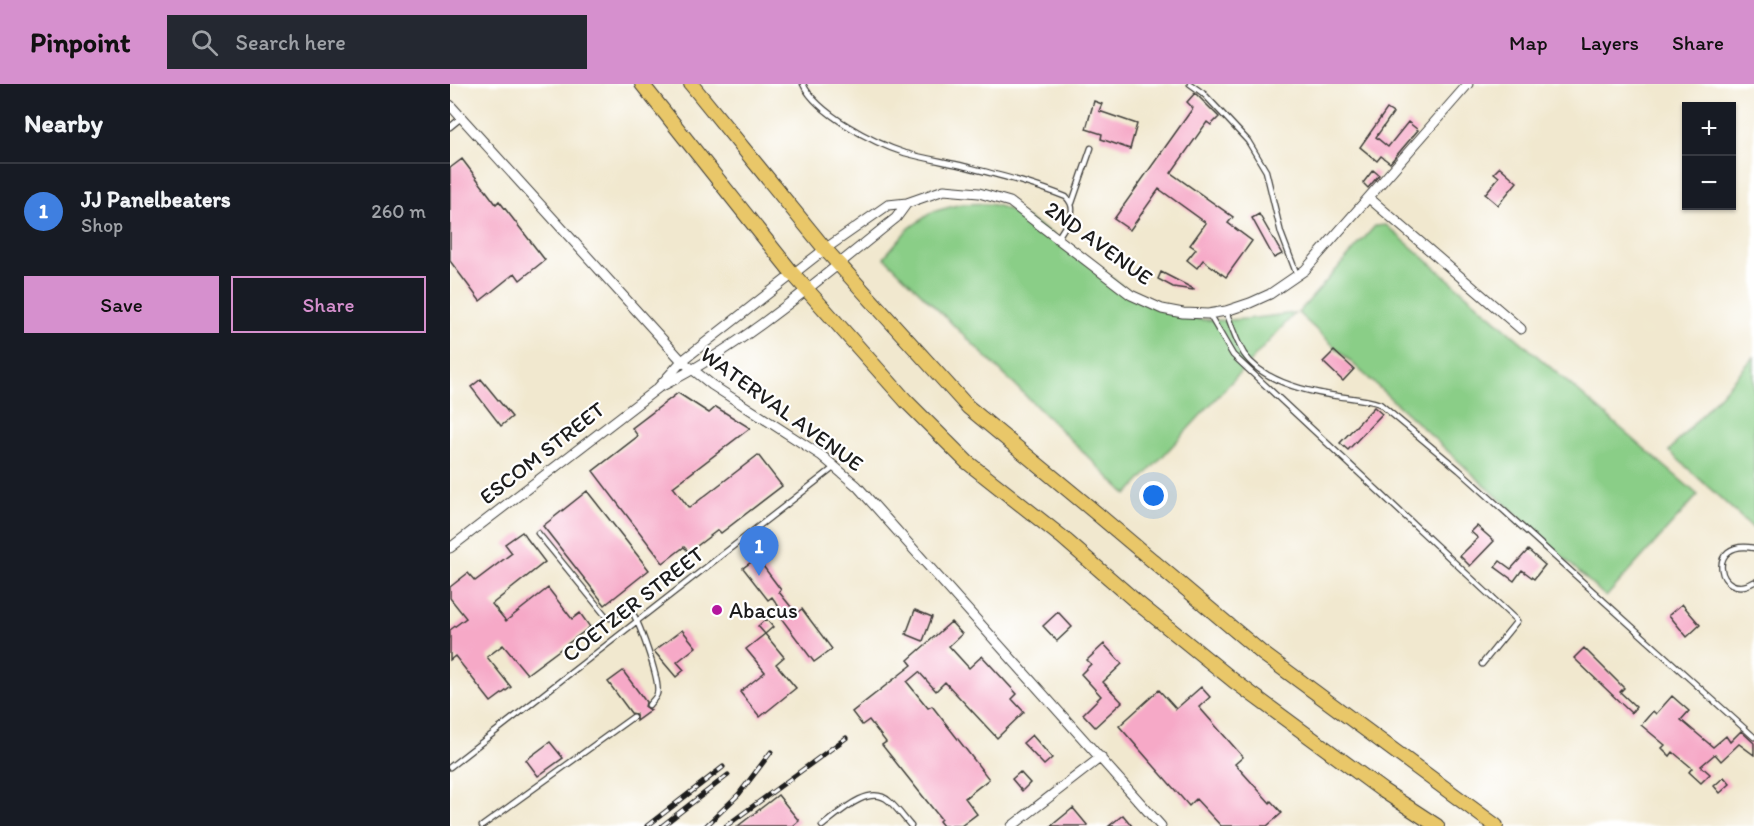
<!DOCTYPE html>
<html lang="en">
<head>
<meta charset="utf-8">
<style>
  :root { --surface:#171b24; --page:#242831; --text:#f1f3f6; --muted:#9ea1a6; --line:#363941; --accent:#d690ce }
  body { margin:0; font-family:Itim,sans-serif; background:var(--page); color:var(--text) }
  .controls { position:absolute; right:18px; top:18px; display:grid; overflow:hidden; border-radius:0px; box-shadow:0 2px 4px #0004 }
  .controls button { width:54px; height:54px; display:grid; place-items:center; padding:0; border:0; border-bottom:2px solid var(--line); background:var(--surface); color:var(--text); font:30px sans-serif }
  .you { position:absolute; left:704px; top:412px; width:21px; height:21px; margin:-15px; border:4px solid #fff; border-radius:50%; background:#1a73e8; box-shadow:0 0 0 9px #1a73e833 }
  .badge { display:grid; place-items:center; width:39px; height:39px; border-radius:50%; background:var(--accent); color:#fff; font-size:20px; font-weight:700 }
  .pin { position:absolute; translate:-50% -50px; filter:drop-shadow(0 2px 3px #0008) }
  .pin::after { content:''; position:absolute; top:32px; width:21px; height:18px; background:inherit; clip-path:polygon(0 0,100% 0,50% 100%) }
  .list { margin:0; padding:0; list-style:none }
  h2 { display:flex; justify-content:space-between; align-items:center; height:78px; margin:0; padding:0 24px; font-size:26px }
  h2 small { font-size:20px; font-weight:400; color:var(--muted) }
  .list li { display:grid; grid-template-columns:39px 1fr auto; gap:18px; align-items:center; box-sizing:border-box; height:96px; padding:0 24px; border-top:2px solid var(--line) }
  .list b { display:block; font-size:22px; white-space:nowrap }
  .list p { margin:0; font-size:20px; white-space:nowrap; color:var(--muted) }
  .list em { font-size:20px; font-style:normal; color:var(--muted) }
  .actions { display:flex; gap:12px; padding:18px 24px }
  .actions a { flex:1; padding:14px 0; border:2px solid var(--accent); border-radius:0px; text-align:center; font-size:21px; color:var(--accent) }
  .actions .main { background:var(--accent); color:#111 }
  .icon { flex:none; width:33px; height:33px; fill:none; stroke:currentColor; stroke-width:2; stroke-linecap:round; stroke-linejoin:round }
  .map { position:relative; flex:none; width:1304px; height:742px; overflow:hidden }
  header { display:flex; align-items:center; gap:36px; box-sizing:border-box; height:84px; padding:0 30px; background:var(--accent); color:#111 }
  header strong { font-size:28px }
  nav { display:flex; gap:33px; margin-inline-start:auto; font-size:21px }
  .search { width:420px; height:54px; background:var(--page); display:flex; align-items:center; gap:15px; box-sizing:border-box; padding:0 21px; border-radius:0px; color:var(--muted); font-size:22px }
  main { display:flex }
  aside { flex:1; background:var(--surface) }
  .map>svg:first-child { display:block }
</style>
</head>
<body>
<header>
<strong>Pinpoint</strong>
<div class="search"><svg class="icon" aria-label="search" viewBox="0 0 24 24"><circle cx="10" cy="10" r="6"/><path d="M15 15l6 6"/></svg>Search here</div>
<nav><a>Map</a><a>Layers</a><a>Share</a></nav>
</header>
<main>
<aside>
<h2>Nearby<small></small></h2>
<ul class="list">
<li><span class="badge" style="background:#3f7fe0">1</span><div><b>JJ Panelbeaters</b><p>Shop</p></div><em>260 m</em></li>
</ul>
<div class="actions"><a class="main">Save</a><a>Share</a></div>
</aside>
<div class="map">
<svg width="1304" height="742" viewBox="0 0 1304 742">
  <rect width="100%" height="100%" fill="#fff"/>
  <filter id="ink" filterUnits="userSpaceOnUse"><feTurbulence type="fractalNoise" baseFrequency=".0167" numOctaves="2"/><feDisplacementMap in="SourceGraphic" scale="12" xChannelSelector="R" yChannelSelector="G"/><feConvolveMatrix kernelMatrix="1 2 1 2 8 2 1 2 1" color-interpolation-filters="sRGB"/></filter>
  <filter id="wash" filterUnits="userSpaceOnUse"><feTurbulence type="fractalNoise" baseFrequency=".008" numOctaves="4" result="noise"/><feDisplacementMap in="SourceGraphic" scale="24" xChannelSelector="R" yChannelSelector="G"/><feGaussianBlur stdDeviation="1.35" result="paint"/><feColorMatrix in="noise" values="0 0 0 0 0 0 0 0 0 0 0 0 0 0 0 0 0 1.4 0 .05"/><feComposite in="paint" operator="in"/></filter>
  <g filter="url(#wash)">
    <rect width="100%" height="100%" fill="#f1e8cf"/>
    <path fill="#8ace87" stroke="#537552" stroke-width="1.5" d="M511 120C520 120 529 119 538 120 578 125 634 175 667 198 684 211 701 224 722 230 761 242 805 234 845 229L677 411 434 173 458 145 482 128Z
      M936 141 1248 411 1156 513 848 229 925 142Z
      M1304 273V445L1219 367Z"/>
    <g id="blocks">
      <path fill="#f6a9c7" d="M745 9 769 33 761 41 757 38 721 89 783 133 778 139 802 157 776 193 753 176 747 184 737 176 746 165 740 161 756 139 709 105 680 146 664 135 743 24 737 18Z
        M644 17 652 20 649 27 687 40 680 65 651 55 652 50 636 45Z
        M937 25 943 29 926 53 938 63 958 38 968 46 940 79 931 72 927 77 910 63Z
        M12 75 46 120 49 117 95 176 70 196 65 189 30 217 0 177V84Z
        M1050 83 1067 98 1048 121 1035 110 1049 93 1044 89Z
        M923 86 929 91 918 104 913 99Z
        M809 130 832 170 824 174 802 134Z
        M711 188 744 205 743 206 723 203 708 195Z
        M884 267 904 285 893 297 873 278Z
        M31 295 62 333 51 342 21 303Z
        M228 309 259 329 266 323 300 344 223 403 239 424 308 371 332 402 271 449 268 446 239 468 234 463 213 479 143 387 188 352 182 344Z
        M924 323 932 330 898 366 890 359Z
        M137 407 199 486 155 521 93 442Z
        M1027 442 1044 457 1020 482 1010 472 1028 454 1021 448Z
        M72 448 95 478 42 520 56 537 98 504 122 535 130 529 140 543 77 590 53 561 37 573 61 603 41 618 5 572 0 576V546L16 534 0 514V503L18 489 25 497 62 469 55 460Z
        M1078 466 1095 481 1084 495 1072 486 1064 497 1045 483 1050 477 1061 485Z
        M307 474 331 506 329 508 346 529 352 525 382 565 364 578 328 530 332 527 322 513 318 516 293 484Z
        M1232 520 1250 541 1237 553 1219 531Z
        M465 526 482 533 473 557 456 550Z
        M608 528 622 543 607 557 593 542Z
        M316 535 323 543 315 550 308 542Z
        M501 538 512 550 499 562 519 584 532 572 567 610 562 615 574 628 547 654 495 598 486 607 469 588 457 598 478 624 482 622 539 695 515 714 527 730 511 742H493L489 737 491 735 432 661 436 658 419 636 412 641 402 628 462 581 458 576Z
        M232 546 246 563 227 578 234 586 226 593 204 567Z
        M315 550 334 573 326 580 346 604 310 633 290 608 315 588 296 565Z
        M654 560 672 580 653 598 672 618 645 643 633 630 651 612 631 590 641 580 637 576Z
        M1134 564 1174 604 1170 608 1186 623 1181 629 1124 574Z
        M173 587 196 618 195 623 201 626 186 637V630L181 629 158 598Z
        M751 603 760 613 749 623 793 673 785 680 820 719 821 717 832 729 817 742H771L746 715 739 722 669 642 709 606 726 625Z
        M1222 612 1239 627 1231 636 1263 663 1276 652 1280 658 1291 647 1304 659V671L1289 660 1271 677 1265 670 1251 682 1260 690 1251 699 1239 688 1242 684 1223 668 1220 672 1212 664 1215 661 1191 641 1203 627 1206 630Z
        M582 651 602 674 594 681 573 659Z
        M100 658 113 674 88 692 76 676Z
        M570 688 580 699 572 707 562 695Z
        M1274 693 1280 700 1270 709 1264 702Z
        M328 711 349 737 343 742H288Z
        M623 724 638 742H601Z
        M673 731 682 742H659Z"/>
    </g>
  </g>
  <g filter="url(#ink)">
    <use href="#blocks" fill-opacity="0" stroke="#3c3b37" stroke-width="1.5"/>
    <g fill="none" stroke-linecap="round" stroke-linejoin="round">
      <g stroke="#3c3b37" stroke-width="7">
        <path id="service" d="M353 0C367 30 424 59 455 69 473 74 491 77 509 81 544 90 582 99 616 113 630 127 616 139 608 154
          M740 0 754 10 798 57 816 87 831 149 847 191
          M0 43 11 34
          M622 119 641 64
          M776 227C781 241 786 257 794 270 812 296 850 306 880 311 896 314 914 314 930 320L1009 386 1304 653
          M759 230 783 271 1067 537 1032 580
          M88 449 155 531 160 534 175 524H179C188 533 211 598 207 610 206 614 201 618 199 621
          M1304 464C1255 454 1267 519 1304 498
          M0 683 386 382
          M32 742 183 633
          M372 742C388 730 419 699 439 717 447 724 454 734 461 742"/>
      </g>
      <g stroke="#3c3b37" stroke-width="11">
        <path id="minor" d="M0 21 232 277 262 301 372 372 407 402 711 742
          M919 114 1071 245
          M212 302C296 260 373 192 446 134L457 119
          M0 464 208 304 232 277 375 165 438 121 457 119 494 106 529 109 560 118 681 211 712 225 733 229 758 230 776 227 800 219 820 210 855 186 1018 0
          M562 742 651 673"/>
      </g>
      <g stroke="#3c3b37" stroke-width="16">
        <path id="primary" d="M192 0 343 190 456 317 517 378 612 453 689 520 784 597 932 706 987 742
          M241 0 375 165 518 323 639 423 812 569 1046 742"/>
      </g>
      <use href="#service" stroke="#fff" stroke-width="4.5"/>
      <use href="#minor" stroke="#fff" stroke-width="9"/>
      <use href="#primary" stroke="#e9c769" stroke-width="14"/>
      <g stroke="#1c1c1c" stroke-width="5">
        <path id="rail" d="M197 742 273 683
          M212 742 278 691
          M256 742 289 710 321 668
          M276 742 396 654"/>
      </g>
      <use href="#rail" stroke="#fff" stroke-width="3" stroke-dasharray="9" stroke-linecap="butt"/>
    </g>
  </g>
  <circle fill="#b5179e" stroke="#fff" stroke-width="2" cx="267" cy="526" r="6"/>
  <g text-anchor="middle" dominant-baseline="central" stroke-width="4.5" stroke-linejoin="round" paint-order="stroke">
    <g font-size="22" fill="#1c1c1c" stroke="#fff">
      <text transform="translate(649 159) rotate(36)">2ND AVENUE</text>
      <text transform="translate(332 325) rotate(36)">WATERVAL AVENUE</text>
      <text transform="translate(92 369) rotate(-38)">ESCOM STREET</text>
      <text transform="translate(183 520) rotate(-38)">COETZER STREET</text>
    </g>
    <g font-size="22" fill="#1c1c1c" stroke="#fff" text-anchor="start">
      <text x="279" y="526">Abacus</text>
    </g>
  </g>
</svg>
<div class="controls">
<button>+</button>
<button>−</button>
</div>
<div class="you"></div>
<div class="pin badge" style="left:309px;top:492px;background:#3f7fe0">1</div>
</div>
</main>
</body>
</html>
